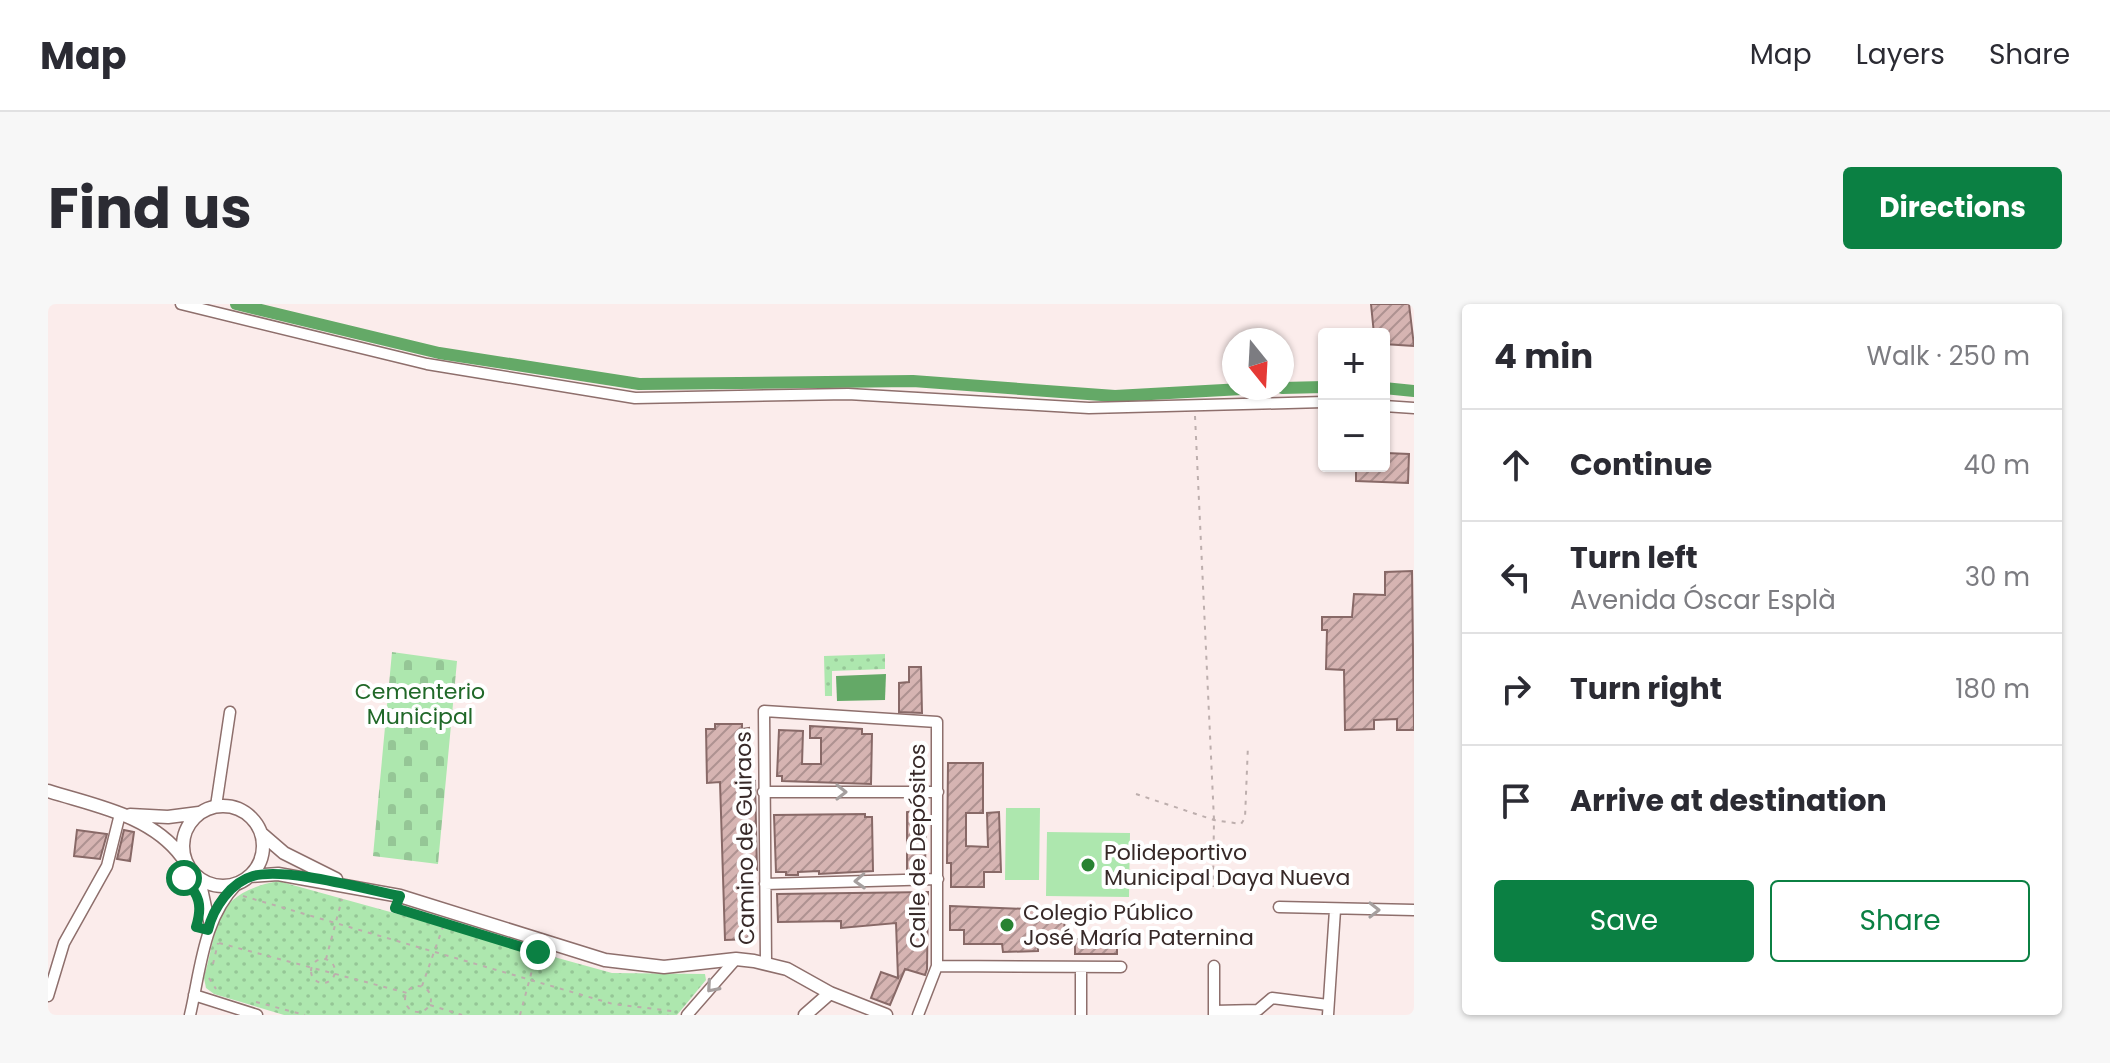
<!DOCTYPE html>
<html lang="en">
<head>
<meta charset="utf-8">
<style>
  :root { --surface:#fff; --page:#f7f7f7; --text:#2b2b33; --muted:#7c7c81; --line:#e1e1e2; --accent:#0b8043 }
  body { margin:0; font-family:Poppins,sans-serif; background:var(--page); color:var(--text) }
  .controls { position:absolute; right:24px; top:24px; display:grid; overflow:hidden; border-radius:8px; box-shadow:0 2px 6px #0004 }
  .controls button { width:72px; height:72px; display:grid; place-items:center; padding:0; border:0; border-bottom:2px solid var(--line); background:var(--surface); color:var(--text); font:40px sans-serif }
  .compass { position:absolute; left:1174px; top:24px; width:72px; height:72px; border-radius:50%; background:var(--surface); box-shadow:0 2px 6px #0004; rotate:162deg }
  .stop { position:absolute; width:24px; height:24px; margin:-18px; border:6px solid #0b8043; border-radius:50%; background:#fff }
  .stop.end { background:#0b8043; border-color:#fff; box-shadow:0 2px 8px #0008 }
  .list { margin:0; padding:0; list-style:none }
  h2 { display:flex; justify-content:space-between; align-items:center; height:104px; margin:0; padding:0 32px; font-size:34px }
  h2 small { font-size:26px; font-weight:400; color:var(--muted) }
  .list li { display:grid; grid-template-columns:52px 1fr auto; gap:24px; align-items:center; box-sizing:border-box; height:112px; padding:0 32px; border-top:2px solid var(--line) }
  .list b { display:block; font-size:30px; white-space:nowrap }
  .list p { margin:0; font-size:26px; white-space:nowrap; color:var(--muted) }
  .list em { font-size:26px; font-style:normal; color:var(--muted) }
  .actions { display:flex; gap:16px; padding:24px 32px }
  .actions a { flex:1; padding:18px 0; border:2px solid var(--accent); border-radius:8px; text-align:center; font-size:28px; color:var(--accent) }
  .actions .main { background:var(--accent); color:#fff }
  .icon { flex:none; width:44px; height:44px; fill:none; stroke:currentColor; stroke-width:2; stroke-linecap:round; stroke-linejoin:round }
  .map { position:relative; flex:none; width:1366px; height:711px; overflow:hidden; border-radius:8px }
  header { display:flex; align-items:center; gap:48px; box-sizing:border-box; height:112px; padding:0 40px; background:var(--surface); border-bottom:2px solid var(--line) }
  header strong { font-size:38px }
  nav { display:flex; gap:44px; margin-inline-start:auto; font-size:28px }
  .intro { display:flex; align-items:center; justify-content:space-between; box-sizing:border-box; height:192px; padding:0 48px }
  h1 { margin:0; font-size:56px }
  .button { padding:20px 36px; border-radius:8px; background:var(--accent); color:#fff; font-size:28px; font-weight:700 }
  main { display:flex; gap:48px; padding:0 48px }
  aside { flex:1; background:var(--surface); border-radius:8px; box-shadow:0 2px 6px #0004 }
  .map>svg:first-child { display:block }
</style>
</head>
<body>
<header>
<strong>Map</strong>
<nav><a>Map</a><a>Layers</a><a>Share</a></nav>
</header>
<div class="intro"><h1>Find us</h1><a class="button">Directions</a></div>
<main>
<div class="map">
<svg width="1366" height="711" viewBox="0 0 1366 711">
  <defs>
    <pattern id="grass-dots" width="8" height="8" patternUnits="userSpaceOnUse" patternTransform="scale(2)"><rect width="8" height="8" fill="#ade7ae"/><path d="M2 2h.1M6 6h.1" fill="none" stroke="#95c696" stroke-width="1.8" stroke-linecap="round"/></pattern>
    <pattern id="cemetery-stones" width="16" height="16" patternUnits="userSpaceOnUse" patternTransform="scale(2)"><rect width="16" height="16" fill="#ade7ae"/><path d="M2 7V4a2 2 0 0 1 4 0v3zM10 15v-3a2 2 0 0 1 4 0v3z" fill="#95c696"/></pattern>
    <pattern id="building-hatch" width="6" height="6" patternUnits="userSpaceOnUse" patternTransform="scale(2)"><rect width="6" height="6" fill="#d6b4b2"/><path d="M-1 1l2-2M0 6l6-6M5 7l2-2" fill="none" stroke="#ae9291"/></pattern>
  </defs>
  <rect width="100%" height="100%" fill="#fbeceb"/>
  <path fill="url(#grass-dots)" d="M837 350V365L784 367V392H777L776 352Z
    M230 577 564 669 657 670 658 676 629 711H236L166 690 158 684 156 674C171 619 165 590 230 577Z"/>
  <path fill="url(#cemetery-stones)" d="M344 348 409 357 390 560 325 552Z"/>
  <path fill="#ade7ae" d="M958 504H992L991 576H957Z
    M999 528 1082 529 1081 593 998 592Z"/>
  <path fill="#64a967" d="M838 370 837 396 789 397 788 372Z"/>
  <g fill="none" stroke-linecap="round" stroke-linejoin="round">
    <path stroke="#64a967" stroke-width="12" d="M188 0 391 49 591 80 865 77 1067 92 1212 84
      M1234 84 1276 83
      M1336 84 1366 87"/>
  </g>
  <path fill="url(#building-hatch)" stroke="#886967" stroke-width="2" d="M1323 0H1361L1366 42 1336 40V30H1326Z
    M1338 149 1361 150 1360 179 1308 177V162H1338Z
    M1364 267 1366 426H1349V415L1326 416V425L1297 426 1296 366 1278 365 1279 326H1274V313H1304L1306 290 1337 291V268Z
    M861 363H873L874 409 851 408V379L861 378Z
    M667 420H694V425L701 424 702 478 707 477 709 566H698L707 635 677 636 672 478 659 479 658 425H667Z
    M762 422 814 425V430H824L823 480 734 477V472H729L731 426 755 427 754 460H773V434H762Z
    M900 459H935V509H918V542L940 543 939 509 951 508 953 568H936V583H903V559H899Z
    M866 503H877L878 507 877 567 859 568V508L866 507Z
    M817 510V513H824L825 567 771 570V567L750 568V571H738V568H728L726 511Z
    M29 526 59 530 52 555 26 552Z
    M76 526 86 528 82 557 69 555Z
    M880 588 879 665 877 671 857 665 842 701 823 694 833 668 850 674 848 619 793 624V617L730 618 729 590Z
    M902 602 1004 606 1005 612 1016 611 1017 635H1006V641L990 642V647L955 648 954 640H916V626H902Z
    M1027 635H1069V650H1027Z"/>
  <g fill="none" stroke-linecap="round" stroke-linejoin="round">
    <g stroke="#8e6f6c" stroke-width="13">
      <path id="minor" d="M133 0 379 60 587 94 800 90 1041 104 1276 98
        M1336 102 1366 104
        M715 488H890
        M168 502 182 408
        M152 575 161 617
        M717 580 890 575
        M1231 603 1366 606
        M718 659 716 407 889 418V662L870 711
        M889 662 1073 663
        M1033 663V711
        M146 691 209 711
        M0 692 16 639 59 562 72 510
        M1166 707 1210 706 1224 694 1280 701
        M142 711C153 664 155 615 189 580
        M639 711 688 655
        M1166 711V662
        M1280 711 1287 606"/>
    </g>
    <g stroke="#8e6f6c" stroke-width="15">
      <path id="tertiary" d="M0 487C47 502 103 511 134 553
        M135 542a40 40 0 1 1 80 0a40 40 0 1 1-80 0Z
        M82 511 120 513 151 509
        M214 530 236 549 288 575
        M202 572 230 570 352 592 557 656 616 663 688 655 706 657 739 665 782 689 838 711
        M757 711 782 689"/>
    </g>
    <path stroke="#bdaead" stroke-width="2" stroke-dasharray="4 6" stroke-linecap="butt" d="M1147 112 1166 516 1165 583
      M1088 490 1166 516 1193 520 1197 514 1200 441
      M130 565 141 579
      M195 592 565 700 624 707 620 711
      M171 639 359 689
      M278 655 294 595
      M263 667a12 12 0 1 1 24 0a12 12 0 1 1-24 0Z
      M165 660 170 639
      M161 674 168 685
      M374 682 396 620
      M357 695a13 13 0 1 1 26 0a13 13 0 1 1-26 0Z
      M208 698 257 711
      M382 701 414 711
      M472 711 489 648"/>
    <use href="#minor" stroke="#fff" stroke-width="10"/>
    <use href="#tertiary" stroke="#fff" stroke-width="12"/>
  </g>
  <defs><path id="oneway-chevron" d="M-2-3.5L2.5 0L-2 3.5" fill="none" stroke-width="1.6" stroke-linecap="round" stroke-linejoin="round" transform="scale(2)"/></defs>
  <g stroke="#a59f9e">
    <use href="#oneway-chevron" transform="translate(793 488)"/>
    <use href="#oneway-chevron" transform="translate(812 577) rotate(178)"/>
    <use href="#oneway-chevron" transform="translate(1326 606)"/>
    <use href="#oneway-chevron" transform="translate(664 683) rotate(131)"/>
  </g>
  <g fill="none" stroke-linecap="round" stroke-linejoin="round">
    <path stroke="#0b8043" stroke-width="10" d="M136 574C151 591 155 601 148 623L160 626C165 604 183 578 205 572 238 563 316 585 352 592L347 604 490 648"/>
  </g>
  <g fill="#288232" stroke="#fff" stroke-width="3">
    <circle cx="1040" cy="561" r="8"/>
    <circle cx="959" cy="621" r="8"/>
  </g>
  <g text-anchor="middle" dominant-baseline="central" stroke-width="8" stroke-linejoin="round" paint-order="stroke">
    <g font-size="22" fill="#206828" stroke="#fff">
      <text x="372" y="387">Cementerio<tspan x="372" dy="25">Municipal</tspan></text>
    </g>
    <g font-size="22" fill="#372928" stroke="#fff">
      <text transform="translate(697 534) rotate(-91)">Camino de Guiraos</text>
      <text transform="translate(869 542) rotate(-90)">Calle de Depósitos</text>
    </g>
    <g font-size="22" fill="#372928" stroke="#fff" text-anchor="start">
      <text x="1056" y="548">Polideportivo<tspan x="1056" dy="25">Municipal Daya Nueva</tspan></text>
      <text x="975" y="608">Colegio Público<tspan x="975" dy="25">José María Paternina</tspan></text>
    </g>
  </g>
</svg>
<div class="controls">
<button>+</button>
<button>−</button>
</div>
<svg class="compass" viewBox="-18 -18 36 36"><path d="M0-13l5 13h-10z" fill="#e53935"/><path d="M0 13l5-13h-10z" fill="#7c7c81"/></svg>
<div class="stop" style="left:136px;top:574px"></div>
<div class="stop end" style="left:490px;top:648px"></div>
</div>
<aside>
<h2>4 min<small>Walk · 250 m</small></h2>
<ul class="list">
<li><svg class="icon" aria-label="ahead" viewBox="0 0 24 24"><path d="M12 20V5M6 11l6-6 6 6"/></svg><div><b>Continue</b></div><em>40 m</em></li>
<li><svg class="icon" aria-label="left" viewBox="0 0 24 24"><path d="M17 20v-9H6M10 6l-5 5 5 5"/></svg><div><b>Turn left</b><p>Avenida Óscar Esplà</p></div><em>30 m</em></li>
<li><svg class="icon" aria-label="right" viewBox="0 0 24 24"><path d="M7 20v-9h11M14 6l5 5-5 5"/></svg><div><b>Turn right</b></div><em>180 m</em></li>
<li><svg class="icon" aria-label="arrive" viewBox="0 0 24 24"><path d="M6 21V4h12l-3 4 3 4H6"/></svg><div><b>Arrive at destination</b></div></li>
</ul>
<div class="actions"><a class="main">Save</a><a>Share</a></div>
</aside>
</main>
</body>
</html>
